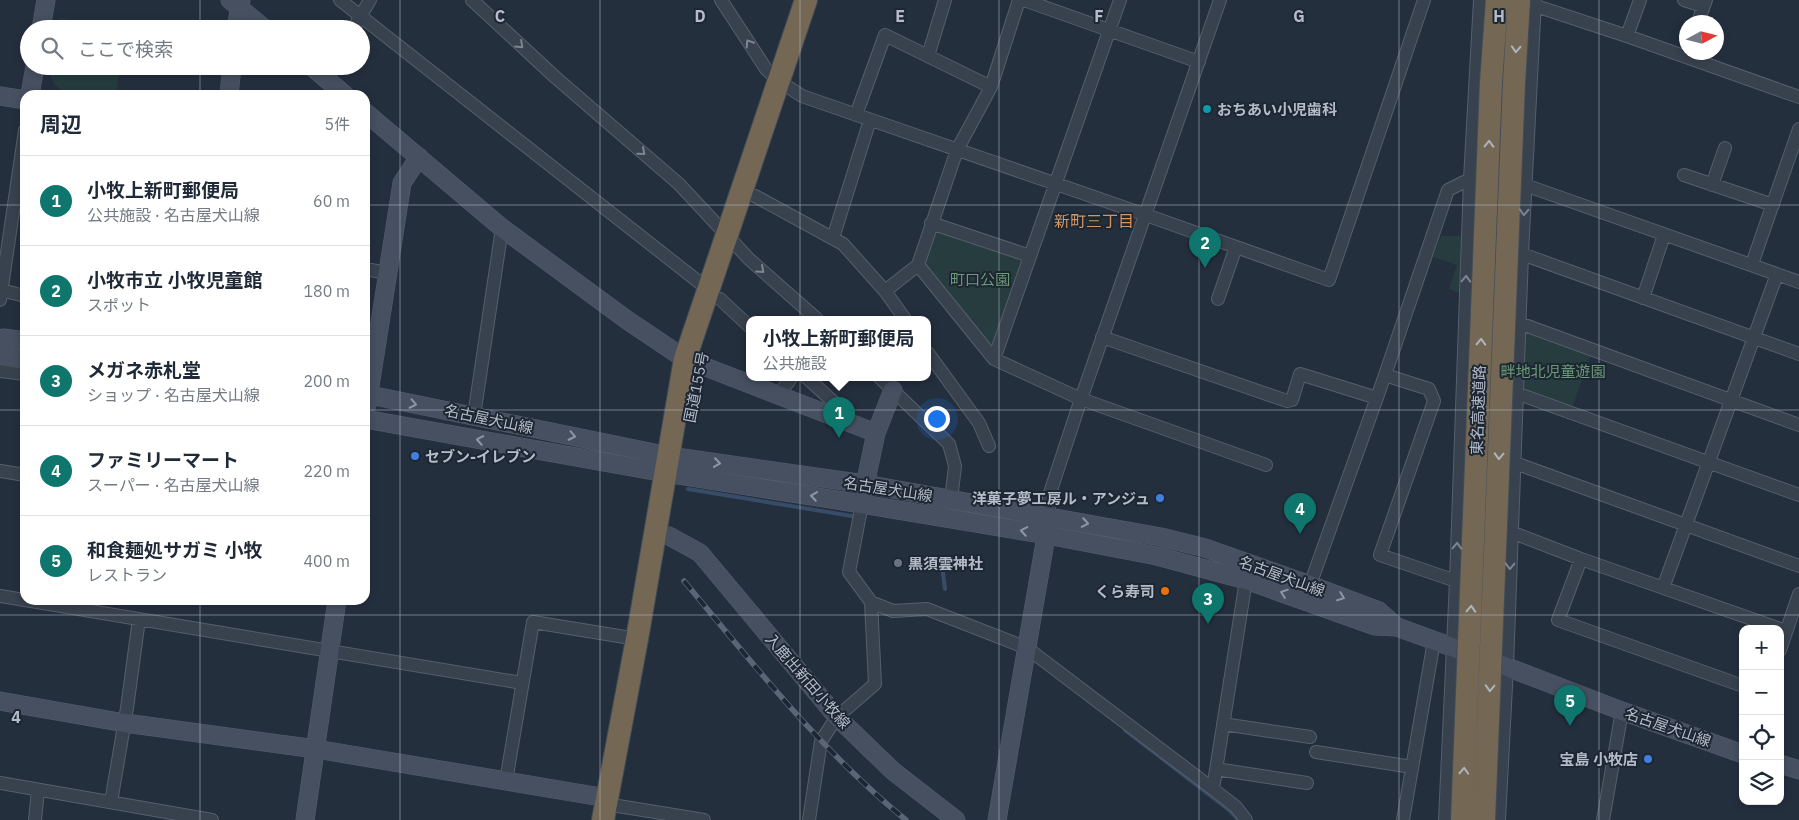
<!DOCTYPE html>
<html lang="ja">
<head>
<meta charset="utf-8">
<style>
  :root { --surface:#fff; --page:#f6f6f7; --text:#1f2937; --muted:#747a83; --line:#e0e1e3; --accent:#0f766e }
  body { margin:0; font-family:"IBM Plex Sans","Noto Sans JP",sans-serif; background:var(--page); color:var(--text) }
  .controls { position:absolute; right:15px; bottom:15px; display:grid; overflow:hidden; border-radius:10px; box-shadow:0 2px 8px #0003 }
  .controls button { width:45px; height:45px; display:grid; place-items:center; padding:0; border:0; border-bottom:1px solid var(--line); background:var(--surface); color:var(--text); font:25px sans-serif }
  .compass { position:absolute; left:1679px; top:15px; width:45px; height:45px; border-radius:50%; background:var(--surface); box-shadow:0 2px 8px #0003; rotate:83deg }
  .you { position:absolute; left:936px; top:418px; width:18px; height:18px; margin:-12px; border:4px solid #fff; border-radius:50%; background:#1a73e8; box-shadow:0 0 0 8px #1a73e833 }
  .badge { display:grid; place-items:center; width:32px; height:32px; border-radius:50%; background:var(--accent); color:#fff; font-size:16px; font-weight:700 }
  .pin { position:absolute; translate:-50% -41px; filter:drop-shadow(0 1px 2px #0008) }
  .pin::after { content:''; position:absolute; top:26px; width:18px; height:15px; background:inherit; clip-path:polygon(0 0,100% 0,50% 100%) }
  .popup { position:absolute; left:746px; top:316px; width:185px; height:65px; box-sizing:border-box; display:grid; place-content:center; border-radius:10px; background:var(--surface); filter:drop-shadow(0 1px 4px #0005); font-size:16px; white-space:nowrap; color:var(--muted) }
  .popup b { font-size:19px; color:var(--text) }
  .popup::after { content:''; position:absolute; left:50%; top:100%; margin-left:-10px; border:10px solid transparent; border-top-color:var(--surface) }
  .list { margin:0; padding:0; list-style:none }
  h2 { display:flex; justify-content:space-between; align-items:center; height:65px; margin:0; padding:0 20px; font-size:21px }
  h2 small { font-size:16px; font-weight:400; color:var(--muted) }
  .list li { display:grid; grid-template-columns:32px 1fr auto; gap:15px; align-items:center; box-sizing:border-box; height:90px; padding:0 20px; border-top:1px solid var(--line) }
  .list b { display:block; font-size:19px; white-space:nowrap }
  .list p { margin:0; font-size:16px; white-space:nowrap; color:var(--muted) }
  .list em { font-size:16px; font-style:normal; color:var(--muted) }
  .icon { flex:none; width:28px; height:28px; fill:none; stroke:currentColor; stroke-width:2; stroke-linecap:round; stroke-linejoin:round }
  .map { position:relative; flex:none; width:1799px; height:820px; overflow:hidden }
  .search { position:absolute; background:var(--surface); box-shadow:0 2px 8px #0003; left:20px; top:20px; width:350px; height:55px; display:flex; align-items:center; gap:12px; box-sizing:border-box; padding:0 18px; border-radius:28px; color:var(--muted); font-size:19px }
  .panel { position:absolute; background:var(--surface); box-shadow:0 2px 8px #0003; left:20px; top:90px; width:350px; height:515px; border-radius:15px }
  .map>svg:first-child { display:block }
</style>
</head>
<body>
<div class="map">
<svg width="1799" height="820" viewBox="0 0 1799 820">
  <rect width="100%" height="100%" fill="#242f3e"/>
  <path fill="#263c3f" d="M59 18 125 29H57Z
    M51 66H120L116 95C94 95 45 101 51 66Z
    M939 228 1020 256 1022 261 993 343 988 344 925 264C923 254 930 233 939 228Z
    M1441 236H1463V294L1449 289 1457 265 1433 257Z
    M1526 330 1591 354 1572 408 1524 391Z"/>
  <g fill="none" stroke-linecap="round" stroke-linejoin="round">
    <path stroke="#394c67" stroke-width="4" d="M688 489 852 516
      M942 565 945 589
      M1125 730 1229 810 1239 820"/>
    <g stroke="#565f6c" stroke-width="14">
      <path id="street" d="M340 0 709 290
        M472 0 555 77 679 184 749 259 817 319
        M721 0 766 69 779 81 802 96 1146 215 1329 280 1424 0
        M1019 0 991 87 957 150 918 265 994 359 1081 399 1266 465
        M1024 0 1199 62
        M1684 0 1703 6
        M1527 3 1627 36 1799 97
        M1698 22 1706 0
        M353 29 370 0
        M1627 36 1640 0
        M928 56 945 0
        M326 79 333 66
        M856 115 885 35 991 87
        M1684 175 1773 205
        M1518 184 1525 185 1799 282
        M1712 185 1725 148
        M755 196 843 244 885 291 918 265
        M931 223 1030 256
        M833 238 870 120
        M1522 254 1799 354
        M1752 264 1799 129
        M365 269 388 273
        M1 290 25 296
        M885 291 905 319
        M1643 298 1664 235
        M720 299 750 327
        M1218 299 1236 247
        M0 300 25 130
        M1519 323 1799 425
        M1102 337 1287 401 1292 400 1300 374 1377 398
        M928 353 979 423 989 446
        M994 359 1120 0
        M0 371 25 374
        M1385 375 1429 389 1434 401 1380 555 1456 581
        M806 377 839 407 847 421
        M879 377 949 444 955 466 951 500
        M1516 393 1799 495
        M778 395 792 377
        M474 416 502 228
        M1515 463 1799 566
        M0 471 25 475
        M1049 517V496L1081 399 1220 0
        M1511 532 1581 559 1786 631
        M1581 559 1558 620 1743 686
        M1310 585 1385 375 1448 190 1470 179H1476
        M1663 588 1777 274
        M0 596 522 683
        M871 602 893 611 927 609 1027 648 1213 789 1236 807 1246 820
        M1780 650 1799 594
        M1223 724 1310 737
        M1316 752 1412 767
        M1216 769 1307 783
        M506 781 533 622 637 639
        M0 783 212 820
        M1213 789 1246 580
        M111 802 127 708 139 619
        M606 804 704 820
        M35 820 38 790
        M809 820 821 741 837 717 875 684 871 602 849 572 862 504
        M1403 820 1434 641
        M1445 820 1456 581 1470 179 1480 0
        M1499 820 1507 667 1522 254 1535 0
        M1603 820 1622 711"/>
    </g>
    <g stroke="#565f6c" stroke-width="19">
      <path id="secondary" d="M230 0 265 29
        M41 29 46 0
        M236 29 241 0
        M311 66 345 95
        M30 95 35 66
        M229 95 232 66
        M0 96 25 100
        M365 112 502 228 627 320 685 359 876 433
        M3 338 25 341
        M1 356 25 360
        M365 394 669 456 865 484 1161 537 1205 548 1310 585 1379 611 1397 627
        M367 405 402 183 419 157
        M365 419 665 473 862 504 1047 535 1157 556 1246 580 1375 626 1397 627 1507 667 1622 711 1743 754
        M863 494 876 433 893 390
        M669 536 700 553 837 717 893 771 956 820
        M0 701 125 723 316 749 607 798
        M1780 764 1799 770
        M305 820 337 600
        M997 820 1048 525"/>
    </g>
    <g stroke="#434c59" stroke-width="24">
      <path id="highway" d="M603 820 637 639 685 359 806 0"/>
    </g>
    <use href="#street" stroke="#38414e" stroke-width="12"/>
    <use href="#secondary" stroke="#465061" stroke-width="18"/>
    <use href="#highway" stroke="#746855" stroke-width="22"/>
    <g stroke="#5a6575" stroke-width="5.5">
      <path id="rail" d="M684 581C754 665 821 751 906 820"/>
    </g>
    <use href="#rail" stroke="#1d2633" stroke-width="4" stroke-dasharray="11" stroke-linecap="butt"/>
    <g stroke="#434c59" stroke-width="24" stroke-linecap="butt">
      <path id="highway-bridge" d="M1462 820 1491 82 1497 0
        M1484 820 1514 83 1519 0"/>
    </g>
    <use href="#highway-bridge" stroke="#746855" stroke-width="22"/>
  </g>
  <defs><path id="oneway-chevron" d="M-2-3.5L2.5 0L-2 3.5" fill="none" stroke-width="1.6" stroke-linecap="round" stroke-linejoin="round" transform="scale(1.25)"/></defs>
  <g stroke="#7c8592">
    <use href="#oneway-chevron" transform="translate(749 43) rotate(-123)"/>
    <use href="#oneway-chevron" transform="translate(520 45) rotate(43)"/>
    <use href="#oneway-chevron" transform="translate(642 152) rotate(41)"/>
    <use href="#oneway-chevron" transform="translate(1524 212) rotate(93)"/>
    <use href="#oneway-chevron" transform="translate(761 270) rotate(42)"/>
    <use href="#oneway-chevron" transform="translate(1466 279) rotate(-88)"/>
    <use href="#oneway-chevron" transform="translate(1457 546) rotate(-88)"/>
    <use href="#oneway-chevron" transform="translate(1510 566) rotate(92)"/>
  </g>
  <g stroke="#aeb4bd">
    <use href="#oneway-chevron" transform="translate(1516 49) rotate(93)"/>
    <use href="#oneway-chevron" transform="translate(1489 144) rotate(-88)"/>
    <use href="#oneway-chevron" transform="translate(1481 342) rotate(-88)"/>
    <use href="#oneway-chevron" transform="translate(1499 456) rotate(92)"/>
    <use href="#oneway-chevron" transform="translate(1471 609) rotate(-88)"/>
    <use href="#oneway-chevron" transform="translate(1490 688) rotate(92)"/>
    <use href="#oneway-chevron" transform="translate(1464 771) rotate(-87)"/>
  </g>
  <g stroke="#8e96a5">
    <use href="#oneway-chevron" transform="translate(413 404) rotate(12)"/>
    <use href="#oneway-chevron" transform="translate(572 436) rotate(12)"/>
    <use href="#oneway-chevron" transform="translate(480 440) rotate(-170)"/>
    <use href="#oneway-chevron" transform="translate(717 463) rotate(8)"/>
    <use href="#oneway-chevron" transform="translate(814 496) rotate(-171)"/>
    <use href="#oneway-chevron" transform="translate(1085 523) rotate(10)"/>
    <use href="#oneway-chevron" transform="translate(1024 531) rotate(-170)"/>
    <use href="#oneway-chevron" transform="translate(1284 593) rotate(-161)"/>
    <use href="#oneway-chevron" transform="translate(1341 597) rotate(21)"/>
  </g>
  <path fill="none" stroke="#b4bcc9" stroke-width="1" stroke-opacity="0.55" d="M200 0V29M400 0V820M600 0V820M800 0V820M999 0V820M1199 0V820M1399 0V820M1599 0V820M200 66V95M0 205H25M365 205H1799M0 410H25M365 410H1799M200 600V820M0 615H1799"/>
  <circle fill="#0f9aa8" stroke="#1d2633" stroke-width="2" cx="1207" cy="109" r="5"/>
  <g fill="#3f7fe0" stroke="#1d2633" stroke-width="2">
    <circle cx="415" cy="456" r="5"/>
    <circle cx="1160" cy="498" r="5"/>
    <circle cx="1648" cy="759" r="5"/>
  </g>
  <circle fill="#6b7280" stroke="#1d2633" stroke-width="2" cx="898" cy="563" r="5"/>
  <circle fill="#e8710a" stroke="#1d2633" stroke-width="2" cx="1165" cy="591" r="5"/>
  <g text-anchor="middle" dominant-baseline="central" stroke-width="4" stroke-linejoin="round" paint-order="stroke">
    <g font-size="15" font-weight="bold" fill="#b4bcc9" stroke="#1d2633" text-anchor="start">
      <text x="1217" y="109">おちあい小児歯科</text>
      <text x="425" y="456">セブン-イレブン</text>
      <text x="1150" y="498" text-anchor="end">洋菓子夢工房ル・アンジュ</text>
      <text x="908" y="563">黒須雲神社</text>
      <text x="1155" y="591" text-anchor="end">くら寿司</text>
      <text x="1638" y="759" text-anchor="end">宝島 小牧店</text>
    </g>
    <g font-size="15" fill="#6b9a76" stroke="#1d2633">
      <text x="980" y="279">町口公園</text>
      <text x="1553" y="371">畔地北児童遊園</text>
    </g>
    <g font-size="15" fill="#b4bcc9" stroke="#1d2633">
      <text transform="translate(696 387) rotate(-79)">国道155号</text>
      <text transform="translate(1478 410) rotate(-88)">東名高速道路</text>
      <text transform="translate(489 419) rotate(12)">名古屋犬山線</text>
      <text transform="translate(888 489) rotate(9)">名古屋犬山線</text>
      <text transform="translate(1282 576) rotate(20)">名古屋犬山線</text>
      <text transform="translate(808 681) rotate(49)">入鹿出新田小牧線</text>
      <text transform="translate(1668 727) rotate(19)">名古屋犬山線</text>
    </g>
    <g font-size="16" fill="#d59563" stroke="#1d2633">
      <text x="1094" y="221">新町三丁目</text>
    </g>
  </g>
  <g font-size="16" text-anchor="middle" font-weight="bold" fill="#b4bcc9" stroke="#1d2633" stroke-width="4" stroke-linejoin="round" paint-order="stroke">
    <text x="500" y="22">C</text>
    <text x="700" y="22">D</text>
    <text x="900" y="22">E</text>
    <text x="1099" y="22">F</text>
    <text x="1299" y="22">G</text>
    <text x="1499" y="22">H</text>
    <text x="16" y="723">4</text>
  </g>
</svg>
<div class="controls">
<button>+</button>
<button>−</button>
<button><svg class="icon" aria-label="locate" viewBox="0 0 24 24"><circle cx="12" cy="12" r="6"/><path d="M12 2v4M12 18v4M2 12h4M18 12h4"/></svg></button>
<button><svg class="icon" aria-label="layers" viewBox="0 0 24 24"><path d="M12 4l9 5-9 5-9-5zM3 14l9 5 9-5"/></svg></button>
</div>
<svg class="compass" viewBox="-18 -18 36 36"><path d="M0-13l5 13h-10z" fill="#e53935"/><path d="M0 13l5-13h-10z" fill="#747a83"/></svg>
<div class="you"></div>
<div class="pin badge" style="left:839px;top:438px">1</div>
<div class="popup"><b>小牧上新町郵便局</b>公共施設</div>
<div class="pin badge" style="left:1205px;top:268px">2</div>
<div class="pin badge" style="left:1208px;top:624px">3</div>
<div class="pin badge" style="left:1300px;top:534px">4</div>
<div class="pin badge" style="left:1570px;top:726px">5</div>
<div class="search"><svg class="icon" aria-label="search" viewBox="0 0 24 24"><circle cx="10" cy="10" r="6"/><path d="M15 15l6 6"/></svg>ここで検索</div>
<section class="panel">
<h2>周辺<small>5件</small></h2>
<ul class="list">
<li><span class="badge">1</span><div><b>小牧上新町郵便局</b><p>公共施設 · 名古屋犬山線</p></div><em>60 m</em></li>
<li><span class="badge">2</span><div><b>小牧市立 小牧児童館</b><p>スポット</p></div><em>180 m</em></li>
<li><span class="badge">3</span><div><b>メガネ赤札堂</b><p>ショップ · 名古屋犬山線</p></div><em>200 m</em></li>
<li><span class="badge">4</span><div><b>ファミリーマート</b><p>スーパー · 名古屋犬山線</p></div><em>220 m</em></li>
<li><span class="badge">5</span><div><b>和食麺処サガミ 小牧</b><p>レストラン</p></div><em>400 m</em></li>
</ul>
</section>
</div>
</body>
</html>
